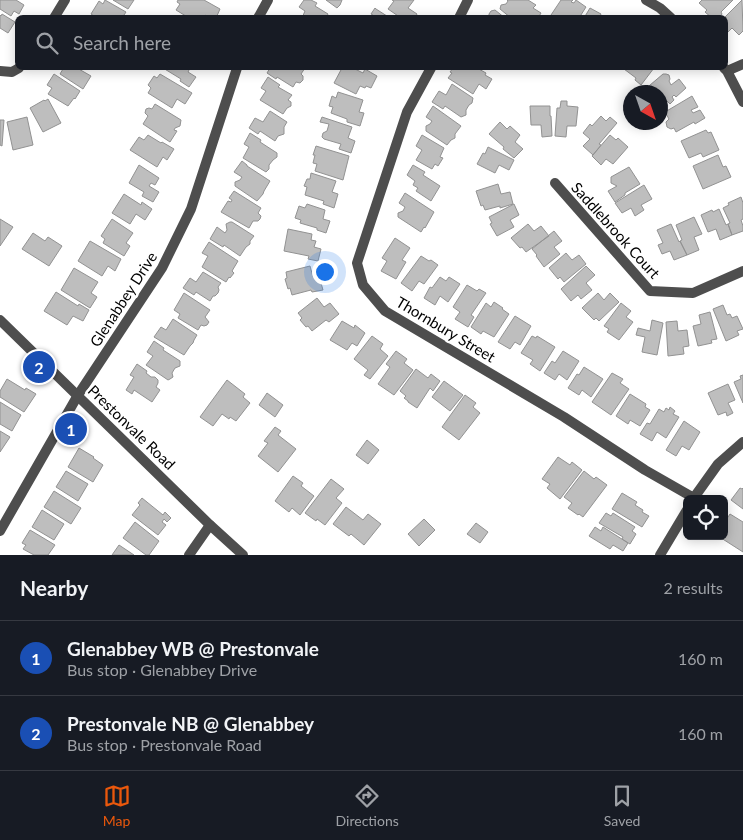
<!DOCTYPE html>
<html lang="en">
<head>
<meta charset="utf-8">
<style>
  :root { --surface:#171b24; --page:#20242c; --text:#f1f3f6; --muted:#9ea1a6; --line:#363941; --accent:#ea580c }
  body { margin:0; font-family:Lato,sans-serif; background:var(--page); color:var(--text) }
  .controls { position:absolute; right:15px; bottom:15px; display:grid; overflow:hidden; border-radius:8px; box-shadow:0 2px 12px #0003 }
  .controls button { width:45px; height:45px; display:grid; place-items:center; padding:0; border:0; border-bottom:1px solid var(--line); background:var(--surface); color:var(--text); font:25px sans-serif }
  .compass { position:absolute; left:623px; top:85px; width:45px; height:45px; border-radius:50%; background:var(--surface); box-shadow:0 2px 12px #0003; rotate:140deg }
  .you { position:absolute; left:324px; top:271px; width:18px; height:18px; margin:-12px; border:4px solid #fff; border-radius:50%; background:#1a73e8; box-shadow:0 0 0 8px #1a73e833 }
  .badge { display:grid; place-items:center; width:32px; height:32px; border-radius:50%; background:var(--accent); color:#fff; font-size:16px; font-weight:700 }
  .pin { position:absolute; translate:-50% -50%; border:2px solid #fff; box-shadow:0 1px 5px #0006 }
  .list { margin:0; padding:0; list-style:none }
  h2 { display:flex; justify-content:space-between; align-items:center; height:65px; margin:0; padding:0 20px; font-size:21px }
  h2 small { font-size:16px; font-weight:400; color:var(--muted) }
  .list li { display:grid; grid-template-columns:32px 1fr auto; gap:15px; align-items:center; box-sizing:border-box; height:75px; padding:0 20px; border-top:1px solid var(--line) }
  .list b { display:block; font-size:19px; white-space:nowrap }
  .list p { margin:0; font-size:16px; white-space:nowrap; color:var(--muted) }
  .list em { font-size:16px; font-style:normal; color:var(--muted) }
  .icon { flex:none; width:28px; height:28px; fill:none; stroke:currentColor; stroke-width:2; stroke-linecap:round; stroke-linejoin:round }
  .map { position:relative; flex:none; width:743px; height:555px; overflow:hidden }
  .search { position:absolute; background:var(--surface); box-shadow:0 2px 12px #0003; left:15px; right:15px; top:15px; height:55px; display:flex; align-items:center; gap:12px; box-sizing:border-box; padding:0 18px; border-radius:8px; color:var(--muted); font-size:19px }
  .sheet { height:215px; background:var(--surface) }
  nav { display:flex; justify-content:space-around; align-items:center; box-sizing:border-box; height:70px; border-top:1px solid var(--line); background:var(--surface); font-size:14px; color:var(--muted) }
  nav a { display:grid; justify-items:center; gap:2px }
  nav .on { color:var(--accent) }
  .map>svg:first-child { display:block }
</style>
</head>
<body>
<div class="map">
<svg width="743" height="555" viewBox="0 0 743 555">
  <rect width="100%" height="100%" fill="#fff"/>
  <path fill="#bebebe" stroke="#929292" d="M0 0H16L24 5 19 14 14 11 11 16 0 9Z
    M105 0 126 12 122 18H97L91 14 99 1 103 4Z
    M113 0H134L128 9Z
    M178 0H204L220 9 216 18H209L205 15 204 18H189L176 10 180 4 177 2Z
    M304 0H311L317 3 315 6 328 14 326 18H302L305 11 299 7Z
    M326 0H342L340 5 337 8Z
    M392 0H414L408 8 417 14 415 18H401L388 9 394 1Z
    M507 0H528L536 5 533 8 541 13 538 18H530L528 16 527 18H511L500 9 501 5 506 4 508 1Z
    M561 0H573L571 2 574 3 576 0 586 7 579 18H549Z
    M702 0H733L721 12 722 14 719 18H712L705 12 707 10 699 3Z
    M742 0 743 31 739 35 732 28 728 32 726 29V18H724Z
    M375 8 376 9 390 18H371L373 15 371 14Z
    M590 8 601 14 599 18H584Z
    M491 11 495 10 505 18H489V14Z
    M2 14 15 22 8 33 0 28V15L1 16Z
    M61 68H77L91 76 83 89 60 74 63 69Z
    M163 68H190L188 72 196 77 189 87 180 81 181 79Z
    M270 68H305L301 74 303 76V80L300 83 296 82 293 87 277 77 276 79 267 73Z
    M342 68H353L363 73 365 69 377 76 371 88 366 86 365 88 360 86 356 94 334 83Z
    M453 68H477L486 73 485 75 492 79 486 89 479 84 473 94 448 78 452 73 450 72Z
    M625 68H654L641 85 635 80 636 78 624 69Z
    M54 74 80 91 75 99 74 98 68 106 48 94 52 88 47 85Z
    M160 74 192 93 185 104 177 99 172 108 148 93 151 88 148 85 154 76 157 78Z
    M663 74H666L669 75 670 79 669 81 671 85 679 79 686 88 676 97 674 95 672 97 674 100 670 104 667 101 660 107V92H645L643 91Z
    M268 77 280 85 278 87 292 95 288 100 291 102V106L287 108 283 114 260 100 266 91 261 88Z
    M452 84 473 98 472 103 469 105 466 110V115L461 117 445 106 443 109 432 102 439 91 446 95Z
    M338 92 363 100 359 112 364 113 360 126 347 122V119L331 113 333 107 329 106 332 96 336 98Z
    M692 96 698 107 691 110 693 113 700 110 705 118 695 124 694 122 676 132 674 128 671 129 667 127 666 122 669 119 665 112Z
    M48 99 61 123 43 132 30 108 44 100 45 101Z
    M561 101H567V106L578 107 576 126H567L566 137 555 136 557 108H560Z
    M155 104 181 120 180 126 175 128 174 130 177 131 170 142 143 124 148 116 145 113 146 109 149 108 152 109Z
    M433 106 461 126 455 134V138L451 140 447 145 426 131V126L430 124 432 121 426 117Z
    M530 106H550V116H551L552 136 542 137 541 125H531Z
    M270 111 287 122 284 127V134L278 136 275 141 260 131 258 134 249 128 255 118 263 122Z
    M601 116 606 121 610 117 617 123 599 144 601 145 593 155 583 146 590 139 583 133 590 124 592 126Z
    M27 117 33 145 13 150 7 122Z
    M322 117 352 127 348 138 355 141 351 153 339 149 341 144 324 139 322 137 323 133 327 131 329 124 320 122Z
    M0 120H4L2 146 0 145Z
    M500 122 507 129 510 126 520 135 515 142 523 149 514 158 503 149 504 147 489 134Z
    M706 130 708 133 711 132 719 150 703 157 701 153 689 158 681 141Z
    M250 133 261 140 260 142 277 153V157L273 160 269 165V169L266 172 243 158 249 147 244 144Z
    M148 135 161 143 162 142 174 149 167 160 163 157 157 167 130 150 139 137 144 140Z
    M422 135 444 148 440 157 443 158 438 166 435 164 432 169 416 160 422 150 416 146Z
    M610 135 616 140 618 138 628 147 613 164 606 159 601 165 592 156Z
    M316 146 349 156 343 180 315 171 317 164 313 163 315 155H313Z
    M488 147 514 160 509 170 499 165 495 173 477 164 483 153 485 154Z
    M718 155 723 167 726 166 731 177 703 189 693 166Z
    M242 161 247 165V166L270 181 264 191 263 194 257 201 235 186V182L240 180 242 177 234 172Z
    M139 165 159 178 155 185 151 183 149 186 159 192 153 202 142 196 144 192 129 183Z
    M413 165 425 172 423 175 440 186 431 201 416 191 418 188 413 185 415 181 407 175Z
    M629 167 640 184 625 193V195L615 202 608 191 617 186 611 183V177Z
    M311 173 336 181 332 192 338 194 334 208 323 204 324 201 305 195 307 187 304 186 307 179H310Z
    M498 184 501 194 510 192 513 204 500 208V206L485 210 483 205 481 206 476 191Z
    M644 185 652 199 641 205 644 210 635 216 631 208 622 213 615 203Z
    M234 191 261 208 258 213 261 216 260 219 258 221H253L249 228 221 212 228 201 231 202 232 200 229 198Z
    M405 193 434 212 425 228 424 227 421 232 398 217V213L403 211 405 207 399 203Z
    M124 194 141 205 142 202 152 209 145 220 136 214 130 224 112 213Z
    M741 197 743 203V219L741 220 743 226V231L732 235 728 224 730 223 723 208 729 205 728 203Z
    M307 204 325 210 323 219 330 221 326 233 317 230V228L300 223 301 220 295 218 299 206 305 208Z
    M514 204 519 215 510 220 514 227 497 236 490 224 492 223 489 217Z
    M719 209 726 225 728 224 732 235 720 240 716 229 708 232 701 215 712 210 713 212Z
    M694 217 702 234 694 237 699 250 687 255 680 241 682 240 676 225Z
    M0 219 13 227 0 246Z
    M112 219 133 233 126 243 130 246 124 256 103 243 105 239 101 236Z
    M230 222H232L254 236 250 241V244L246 247 240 256 224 245 223 247 210 239 217 227 225 233 227 230 226 224Z
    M528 224 534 231 541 226 549 236 526 252 522 247 520 248 511 238Z
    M671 224 679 242 680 241 687 255 674 260 670 251 662 254 658 245 663 243 657 230Z
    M288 229 312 234 311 240 316 241 314 247 321 249 318 261 308 259 309 256 284 251Z
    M554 231 562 241 554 247 560 254 544 267 536 256 537 255 532 249Z
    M33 233 45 241 48 237 62 246 49 266 22 249Z
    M395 238 410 248 402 260 406 262 396 279 381 271 387 261 382 258Z
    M90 241 121 259 115 271 108 266 102 276 78 261Z
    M209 242 238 261 232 271 234 273 230 278 229 277 226 282 202 267 208 256 202 253Z
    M566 253 572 260 579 255 586 264 564 282 560 277 558 279 549 268Z
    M421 256 429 261 431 260 438 265 424 284 419 281 412 291 401 283Z
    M310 266 313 277 319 276 323 290 312 292 311 290 292 295 290 288 288 289 285 279 287 278 286 272Z
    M586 266 595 275 586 283 592 290 581 299 578 295 571 301 561 289Z
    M74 268 98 282 91 293 97 297 90 308 61 290Z
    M203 272 221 283 218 287 219 290 218 293 215 296H213L210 301 196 292 194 295 183 288 190 278 196 282Z
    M440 277 446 281 449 277 460 284 448 302 440 296 435 305 424 298 430 287 432 288Z
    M467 285 477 291 479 289 486 293 471 315 474 317 468 327 455 319 460 312 453 307Z
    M56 292 78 306 79 304 89 310 83 321 73 316 67 325 44 311Z
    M184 293 210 310 205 317 209 322 207 325 204 326 201 325 198 330 178 318 180 314 174 310Z
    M598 293 604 300 610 293 619 302 599 321 596 318 594 320 582 308Z
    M317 298 324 307 330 303 339 314 329 322 326 320 312 331 308 326 306 327 300 320 302 318 298 313Z
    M494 302 503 308 502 309 509 314 494 337 483 331 481 334 471 327 486 303 491 307Z
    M621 303 631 311 626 317 633 322 619 340 607 332 609 329 604 326Z
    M723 305 727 315 730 314 732 318 737 316 743 329 737 331 739 335 726 341 713 309Z
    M710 312 717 339 711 340 712 343 698 346 693 326 701 324 699 315Z
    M515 316 531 326 520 345 515 342 510 349 498 342Z
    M173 319 197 335 194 340 193 343 190 346 184 355 154 337 161 327 166 330Z
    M652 320 663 323 657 355 642 352 645 337 636 335 638 328 650 331Z
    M342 321 354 328 355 325 365 333 357 346 352 343 347 350 330 340Z
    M677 321 678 331 687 330 689 346 683 347 684 354 668 356 666 322Z
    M372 336 383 344 380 349 388 356 370 379 364 375 368 370 354 359Z
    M532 336 536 338 537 336 555 347 540 371 530 364 533 360 521 353Z
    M154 341 164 348 163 350 180 361V366L175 368 172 373 173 377 170 379 168 380 146 365 153 356 147 352Z
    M396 351 407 359 404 363 413 370 394 395 378 384 390 367 386 364Z
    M563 351 579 361 567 380 559 374 555 380 544 373 552 361 555 363Z
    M137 364 147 371 146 373 151 377H155L158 380V383L156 387 160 390 152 402 134 390 132 394 126 390 134 377 130 375Z
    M584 367 603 379 591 397 582 390 579 395 568 388 577 374 579 375Z
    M416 369 428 378 431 374 440 381 433 391 430 388 417 408 408 402V401L404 398 406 396 400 391Z
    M612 373 623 379 620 383 629 389 611 415 592 402Z
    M743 375V403L734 382 741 379 740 376Z
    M7 379 25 390 26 388 36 394 24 412 0 397V391Z
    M227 380 245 394 243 397 250 403 236 421 230 417 229 419 222 414 213 426 200 417Z
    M444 381 463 395 450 411 432 397Z
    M728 384 735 400 728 403 733 413 727 416 726 412 718 415 708 393Z
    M267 393 283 405 275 417 259 405Z
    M630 394 646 404 645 407 650 410 640 426 630 420 628 424 616 416Z
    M465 395 476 403 473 407 480 413 459 440 442 427Z
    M0 402 21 415 12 431 0 424Z
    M670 407 675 411 673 414 679 417 666 438 657 432 652 441 640 434 647 423 650 424 659 409 664 412 666 408 669 410Z
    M684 421 700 432 689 450 682 446 676 456 666 450Z
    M275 427 281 431 278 435 296 449 278 472 258 456 268 443 264 441Z
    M0 431 10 437 0 452Z
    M367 440 379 450 368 464 356 455Z
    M79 448 94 457 93 458 103 465 93 482 68 467Z
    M558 457 570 465 572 462 582 470 560 499 547 488 550 484 542 479Z
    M66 471 88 484 78 501 56 487Z
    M584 471 594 479 596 477 607 485 583 517 579 514 578 515 568 508 572 503 564 497Z
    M293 476 303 483 301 486 314 496 300 515 292 508 289 512 275 501Z
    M331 479 344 489 336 498 342 503 325 525 317 519 316 521 305 513Z
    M740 488 742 489 743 488V509L731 500Z
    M54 491 81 508 71 524 44 507Z
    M622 493 637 502 635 505 643 510 642 512 649 516 642 527 612 509Z
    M142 498 163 515 165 512 171 518 167 522 164 519 162 522 166 525 158 535 132 515 140 505 138 503Z
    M346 507 363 520 368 514 381 524 364 545 351 534 349 536 333 524Z
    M42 510 64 524 54 540 32 527Z
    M606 513 611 516 613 513 635 527 632 531 636 534 630 544 622 539 623 537 599 523Z
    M730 514 743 522V552L718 536H724V523Z
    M424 519 435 530 419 546 408 534Z
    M135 522 159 541 149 555H146L123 538Z
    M476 523 488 532 480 543 467 534Z
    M595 527 601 531 603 527 628 543 623 551 613 545 610 549 589 536Z
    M30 530 55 545 48 555H34L23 549 26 545 22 543Z
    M119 545 134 555H112Z"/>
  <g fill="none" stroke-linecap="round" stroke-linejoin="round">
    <path stroke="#4e4e4e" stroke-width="10" d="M646 0 660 8 671 18
      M54 18 65 0
      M258 18 268 0
      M459 18 468 0
      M431 68 407 112 357 263 363 285 385 311 564 417 645 470 694 498
      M724 68 727 71 743 102
      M0 71 12 72 19 68
      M727 71 743 64
      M555 183 650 291 693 293 743 271
      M693 499 718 464 743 442
      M0 531 78 395 162 268 191 209 237 68
      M189 555 210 525
      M660 555 687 510"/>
    <path stroke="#4e4e4e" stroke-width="10" d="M0 320 210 525 243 555"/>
  </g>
  <g text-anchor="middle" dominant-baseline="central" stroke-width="5" stroke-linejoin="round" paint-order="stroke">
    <g font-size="15" fill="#000" stroke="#fff">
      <text transform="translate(616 230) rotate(48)">Saddlebrook Court</text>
      <text transform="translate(123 299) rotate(-57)">Glenabbey Drive</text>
      <text transform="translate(446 329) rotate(31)">Thornbury Street</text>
      <text transform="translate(132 427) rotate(44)">Prestonvale Road</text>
    </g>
  </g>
</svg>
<div class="controls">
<button><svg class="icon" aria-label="locate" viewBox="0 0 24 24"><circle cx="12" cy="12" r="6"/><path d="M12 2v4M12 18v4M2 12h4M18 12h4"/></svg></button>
</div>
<svg class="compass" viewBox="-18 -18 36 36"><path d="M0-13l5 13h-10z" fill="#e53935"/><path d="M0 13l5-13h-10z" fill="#9ea1a6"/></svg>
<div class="you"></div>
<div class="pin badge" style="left:71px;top:429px;background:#1a4fb4">1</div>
<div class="pin badge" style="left:39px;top:367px;background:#1a4fb4">2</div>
<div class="search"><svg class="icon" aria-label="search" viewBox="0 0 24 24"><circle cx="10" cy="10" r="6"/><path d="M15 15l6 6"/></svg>Search here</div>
</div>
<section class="sheet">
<h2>Nearby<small>2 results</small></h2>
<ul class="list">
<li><span class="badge" style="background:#1a4fb4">1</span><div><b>Glenabbey WB @ Prestonvale</b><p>Bus stop · Glenabbey Drive</p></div><em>160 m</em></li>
<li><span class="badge" style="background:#1a4fb4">2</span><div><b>Prestonvale NB @ Glenabbey</b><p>Bus stop · Prestonvale Road</p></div><em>160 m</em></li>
</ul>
</section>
<nav>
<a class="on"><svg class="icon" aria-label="map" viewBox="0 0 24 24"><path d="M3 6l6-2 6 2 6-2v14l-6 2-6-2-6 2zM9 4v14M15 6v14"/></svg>Map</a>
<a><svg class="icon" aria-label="directions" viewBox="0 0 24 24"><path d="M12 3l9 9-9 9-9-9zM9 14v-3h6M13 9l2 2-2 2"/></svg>Directions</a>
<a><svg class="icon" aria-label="saved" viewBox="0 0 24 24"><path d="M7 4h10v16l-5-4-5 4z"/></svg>Saved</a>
</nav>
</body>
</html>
